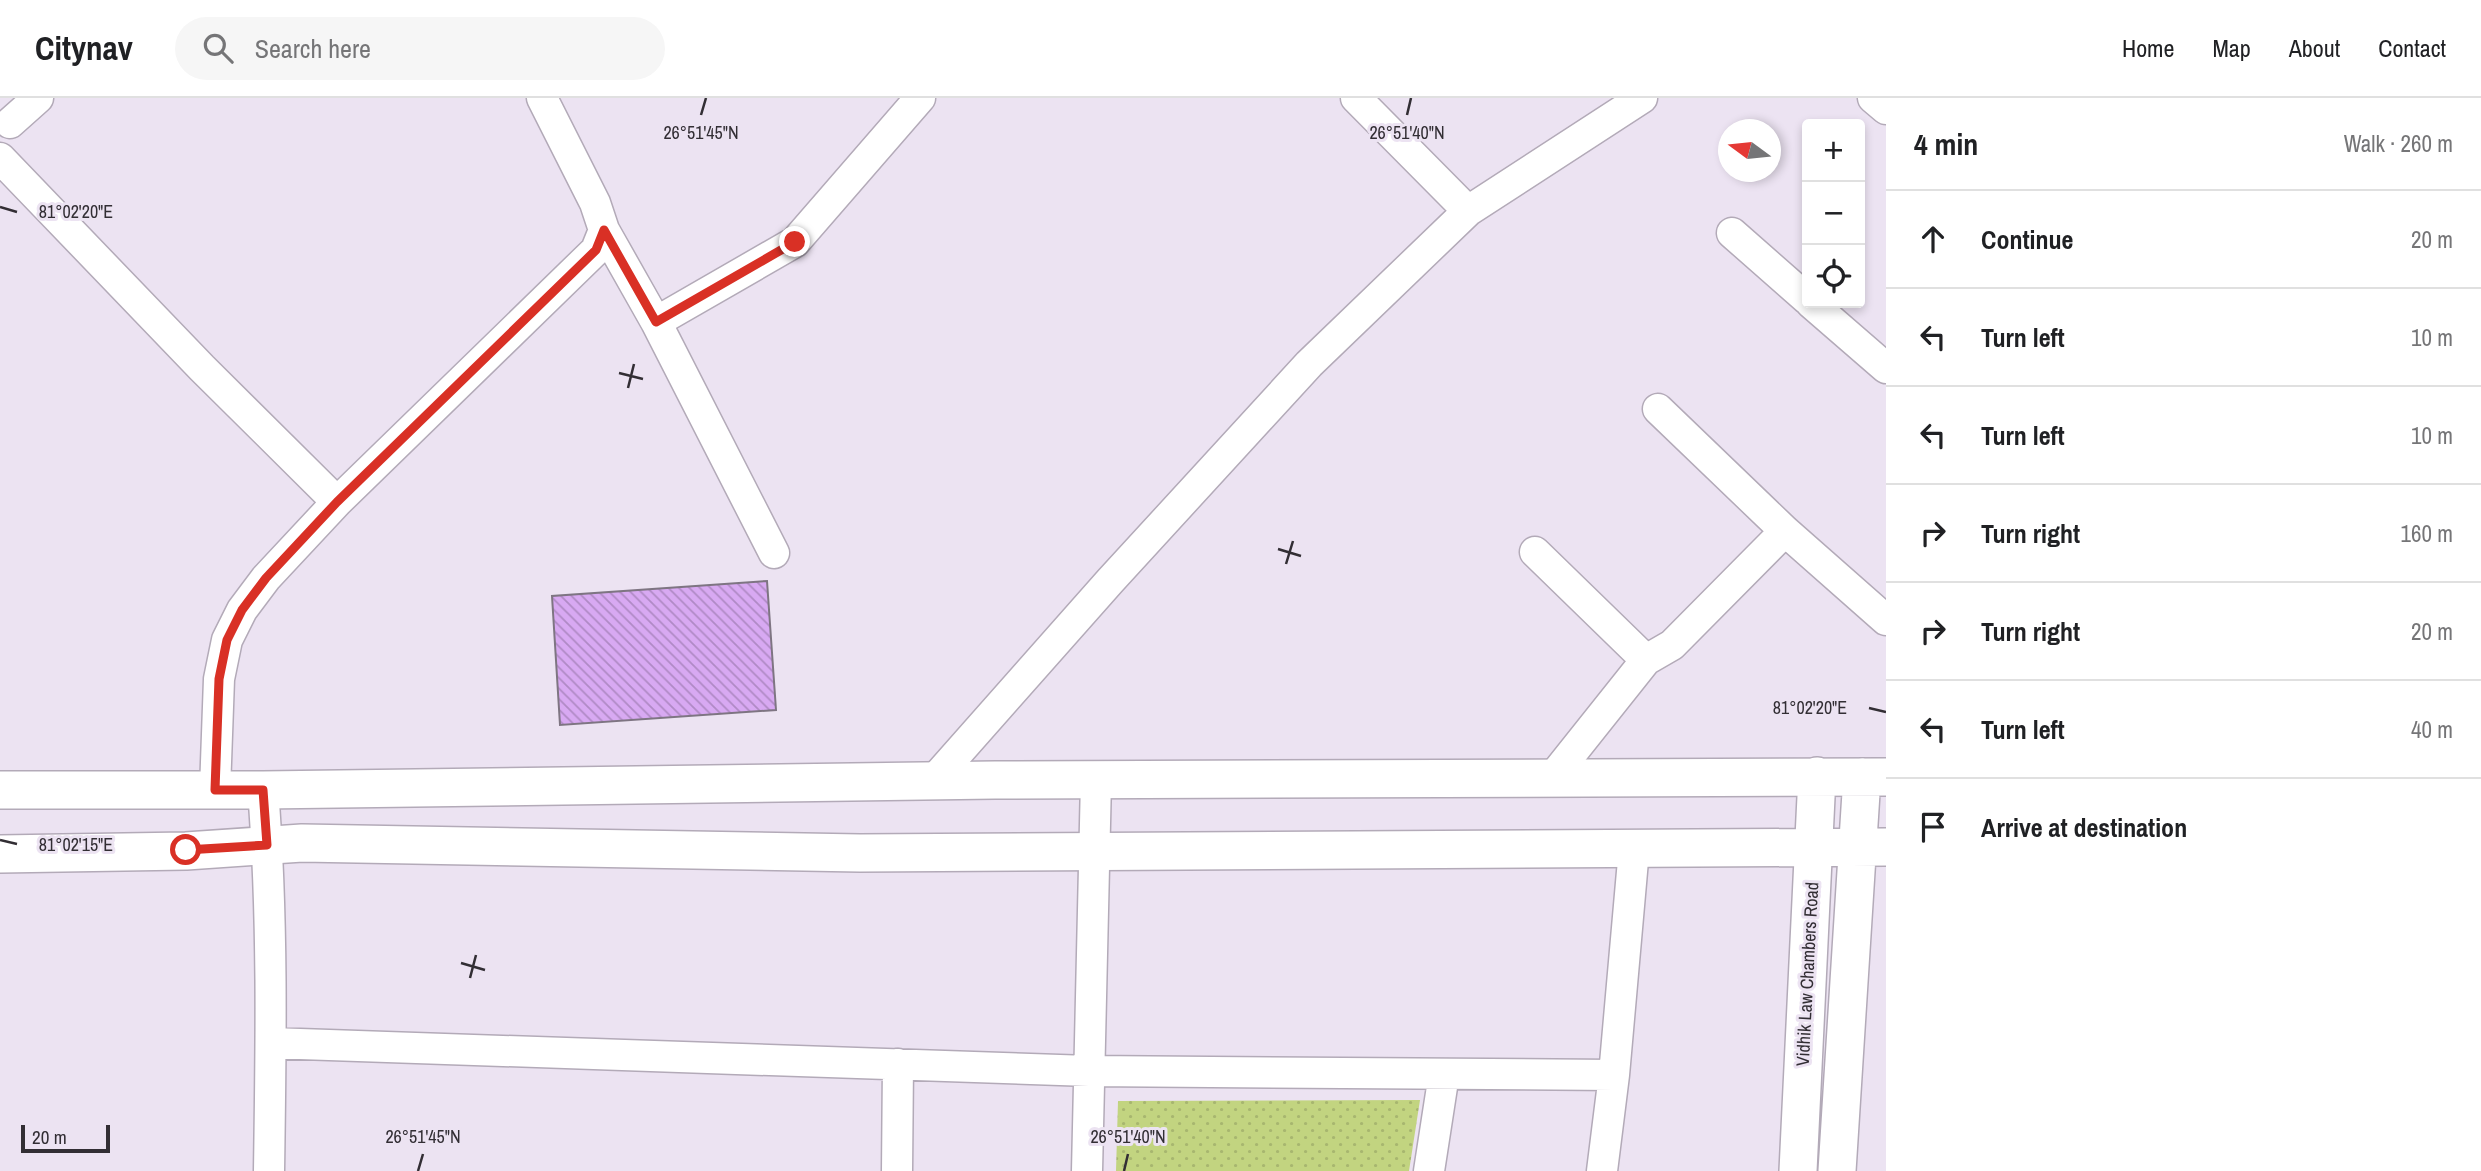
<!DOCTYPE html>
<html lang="en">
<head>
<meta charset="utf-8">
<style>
  :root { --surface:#fff; --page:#f6f6f6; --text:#202124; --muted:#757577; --line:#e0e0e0 }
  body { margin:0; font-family:"Archivo Narrow",sans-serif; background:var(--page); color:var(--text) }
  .controls { position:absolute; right:21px; top:21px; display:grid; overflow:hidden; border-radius:7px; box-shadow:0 4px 10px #0003 }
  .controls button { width:63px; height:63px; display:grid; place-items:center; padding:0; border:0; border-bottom:2px solid var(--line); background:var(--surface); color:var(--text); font:35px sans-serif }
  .compass { position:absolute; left:1718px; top:21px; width:63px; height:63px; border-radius:50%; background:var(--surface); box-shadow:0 4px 10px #0003; rotate:285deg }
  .scale { position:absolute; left:21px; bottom:18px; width:89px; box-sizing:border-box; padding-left:7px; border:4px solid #322e34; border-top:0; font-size:19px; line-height:24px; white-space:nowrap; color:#322e34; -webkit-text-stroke:5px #ece3f2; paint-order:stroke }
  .stop { position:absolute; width:21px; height:21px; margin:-16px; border:5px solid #d93025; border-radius:50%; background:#fff }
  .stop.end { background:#d93025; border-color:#fff; box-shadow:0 2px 7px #0008 }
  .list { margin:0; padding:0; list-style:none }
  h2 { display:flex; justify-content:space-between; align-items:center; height:91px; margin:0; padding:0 28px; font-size:30px }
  h2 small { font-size:23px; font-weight:400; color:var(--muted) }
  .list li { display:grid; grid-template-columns:46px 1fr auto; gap:21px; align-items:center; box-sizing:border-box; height:98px; padding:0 28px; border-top:2px solid var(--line) }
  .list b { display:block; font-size:26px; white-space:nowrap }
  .list em { font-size:23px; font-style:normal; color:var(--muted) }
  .icon { flex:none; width:38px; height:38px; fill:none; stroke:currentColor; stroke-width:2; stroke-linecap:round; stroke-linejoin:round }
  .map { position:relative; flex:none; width:1886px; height:1073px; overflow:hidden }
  header { display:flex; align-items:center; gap:42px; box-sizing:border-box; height:98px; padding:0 35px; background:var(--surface); border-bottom:2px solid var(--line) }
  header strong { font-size:33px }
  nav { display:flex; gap:38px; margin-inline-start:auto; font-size:24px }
  .search { width:490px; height:63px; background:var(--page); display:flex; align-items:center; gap:18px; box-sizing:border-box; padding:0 24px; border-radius:38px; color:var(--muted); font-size:26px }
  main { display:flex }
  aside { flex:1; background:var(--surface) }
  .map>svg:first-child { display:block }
</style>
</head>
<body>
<header>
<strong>Citynav</strong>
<div class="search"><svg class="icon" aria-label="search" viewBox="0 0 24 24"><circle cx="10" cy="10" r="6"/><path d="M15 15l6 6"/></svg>Search here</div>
<nav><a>Home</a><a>Map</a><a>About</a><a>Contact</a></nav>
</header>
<main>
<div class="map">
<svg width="1886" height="1073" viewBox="0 0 1886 1073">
  <defs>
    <pattern id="grass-dots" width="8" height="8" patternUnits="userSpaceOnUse" patternTransform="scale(1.75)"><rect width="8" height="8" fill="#c2d480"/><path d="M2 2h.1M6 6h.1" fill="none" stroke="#a7b66f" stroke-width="1.8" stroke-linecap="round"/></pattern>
    <pattern id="building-back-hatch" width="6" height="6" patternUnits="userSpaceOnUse" patternTransform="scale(1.75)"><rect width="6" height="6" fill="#d8a9f2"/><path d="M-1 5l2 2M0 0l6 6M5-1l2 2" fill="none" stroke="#b08ac5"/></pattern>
  </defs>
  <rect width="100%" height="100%" fill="#ece3f2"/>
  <path fill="url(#grass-dots)" d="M1420 1002 1409 1073H1116L1118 1003Z"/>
  <path fill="url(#building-back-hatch)" stroke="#7e7582" stroke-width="2" d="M767 483 776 612 560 627 552 498Z"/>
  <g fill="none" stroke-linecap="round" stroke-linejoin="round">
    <g stroke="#b3aab8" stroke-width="33">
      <path id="minor" d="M1356 0 1468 113
        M1873 0 1886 11
        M10 25 38 0
        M0 60 202 270 337 404
        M604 132 656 224 795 144 920 0
        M1732 135 1807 201
        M1811 205 1886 270
        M656 224 774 455
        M1658 311 1785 433 1886 522
        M1535 454 1646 562
        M1552 680 1646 562 1672 547 1785 433
        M933 683 1110 483 1309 266 1468 113 1642 0
        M215 692 219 581 227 542 242 512 266 480 337 404 596 152 604 132 595 105 542 0
        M263 692C273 818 271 946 269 1073
        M271 945 1089 973 1614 977
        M897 1073 898 966
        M1087 1073 1096 682
        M1429 1073 1444 976
        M1602 1073 1614 977 1634 751"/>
    </g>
    <g stroke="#b3aab8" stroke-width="40">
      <path id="tertiary" d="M0 692H263L995 682 1886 679
        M0 756 186 753 302 745 860 755 1886 749
        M1798 1073 1817 678
        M1837 1073 1862 679"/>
    </g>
    <use href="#minor" stroke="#fff" stroke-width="30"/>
    <use href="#tertiary" stroke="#fff" stroke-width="37"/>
  </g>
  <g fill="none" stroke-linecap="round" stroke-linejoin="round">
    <path stroke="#d93025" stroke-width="9" d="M186 752 267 747 263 692H215L219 581 227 542 242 512 266 480 337 404 596 152 604 132 656 224 795 144"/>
  </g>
  <path fill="none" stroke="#322e34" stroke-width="2.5" d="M701 17 706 0M1407 17 1411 0M0 109 17 114M619 275 643 281M628 290 634 266M1278 451 1301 458M1286 466 1293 443M1869 610 1886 614M0 742 17 746M461 865 485 872M470 880 476 857M418 1073 423 1056M1124 1073 1128 1056"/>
  <g text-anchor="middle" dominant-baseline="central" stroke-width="6" stroke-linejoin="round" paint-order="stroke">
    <g font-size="18" fill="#322e34" stroke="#ece3f2">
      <text transform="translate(1807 876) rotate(-87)">Vidhik Law Chambers Road</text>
    </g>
  </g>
  <g font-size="18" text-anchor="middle" fill="#322e34" stroke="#ece3f2" stroke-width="6" stroke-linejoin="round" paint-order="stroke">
    <text x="701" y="41">26°51'45"N</text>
    <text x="1407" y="41">26°51'40"N</text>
    <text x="76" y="120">81°02'20"E</text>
    <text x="1810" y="616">81°02'20"E</text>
    <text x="76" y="753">81°02'15"E</text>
    <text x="423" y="1045">26°51'45"N</text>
    <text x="1128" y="1045">26°51'40"N</text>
  </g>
</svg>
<div class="controls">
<button>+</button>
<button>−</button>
<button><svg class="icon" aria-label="locate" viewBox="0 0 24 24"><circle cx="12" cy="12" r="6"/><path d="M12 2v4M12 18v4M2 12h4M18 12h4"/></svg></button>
</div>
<svg class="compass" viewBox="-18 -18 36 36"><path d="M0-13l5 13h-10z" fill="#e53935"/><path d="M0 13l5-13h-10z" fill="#757577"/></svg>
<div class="scale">20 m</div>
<div class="stop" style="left:186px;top:752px"></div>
<div class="stop end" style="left:795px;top:144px"></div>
</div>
<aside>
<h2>4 min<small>Walk · 260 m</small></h2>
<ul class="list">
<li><svg class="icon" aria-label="ahead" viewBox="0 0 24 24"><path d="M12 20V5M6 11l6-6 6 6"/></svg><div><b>Continue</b></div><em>20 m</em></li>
<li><svg class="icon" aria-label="left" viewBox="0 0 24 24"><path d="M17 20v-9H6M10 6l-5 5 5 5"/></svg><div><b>Turn left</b></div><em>10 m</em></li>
<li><svg class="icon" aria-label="left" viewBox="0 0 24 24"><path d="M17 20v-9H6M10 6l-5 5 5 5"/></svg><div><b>Turn left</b></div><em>10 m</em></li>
<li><svg class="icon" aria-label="right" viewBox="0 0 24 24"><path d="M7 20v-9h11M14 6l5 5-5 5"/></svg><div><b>Turn right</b></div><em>160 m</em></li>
<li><svg class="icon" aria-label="right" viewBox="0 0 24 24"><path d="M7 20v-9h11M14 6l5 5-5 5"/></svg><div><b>Turn right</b></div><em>20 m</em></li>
<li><svg class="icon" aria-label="left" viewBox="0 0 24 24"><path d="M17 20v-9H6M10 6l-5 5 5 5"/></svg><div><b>Turn left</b></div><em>40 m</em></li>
<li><svg class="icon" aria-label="arrive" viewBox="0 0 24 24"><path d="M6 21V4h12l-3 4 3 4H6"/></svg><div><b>Arrive at destination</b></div></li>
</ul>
</aside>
</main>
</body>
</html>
